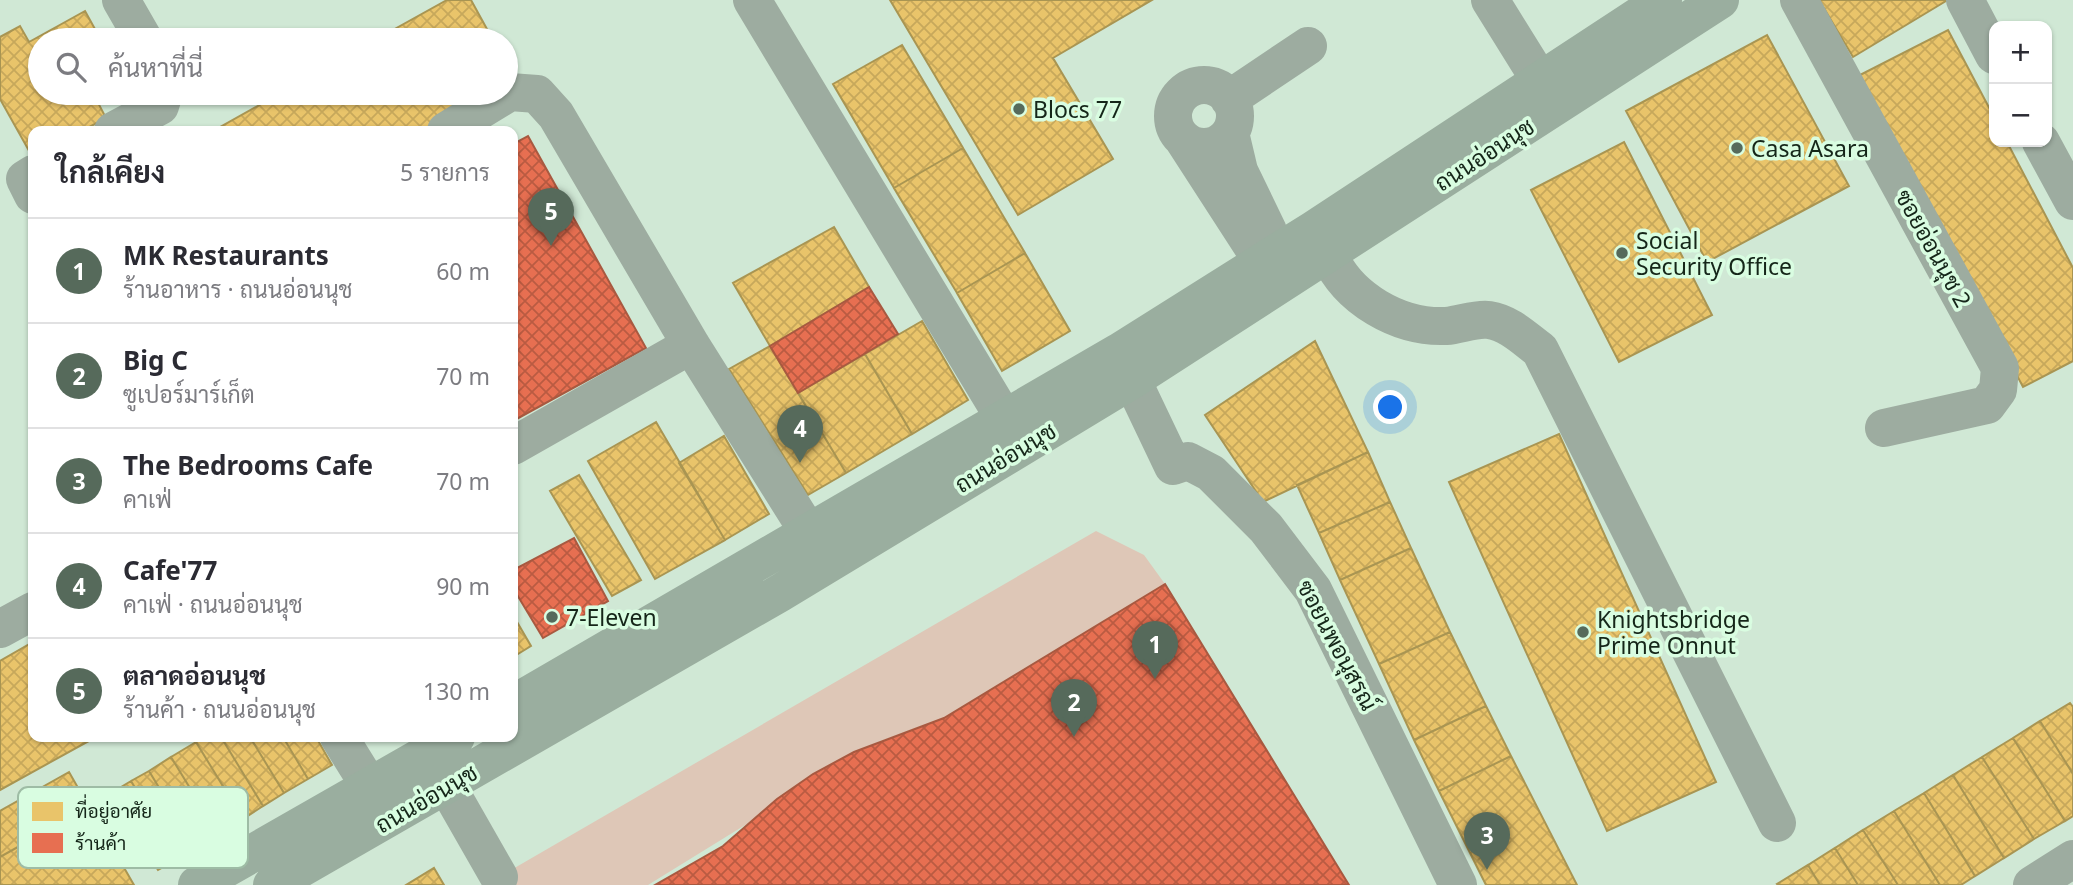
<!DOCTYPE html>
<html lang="th">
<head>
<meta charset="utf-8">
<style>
  :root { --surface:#fff; --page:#f2f2f3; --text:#2b2b33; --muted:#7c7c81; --line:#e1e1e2; --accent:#566a5b }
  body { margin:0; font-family:"Noto Sans",Sarabun,sans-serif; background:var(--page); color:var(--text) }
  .controls { position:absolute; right:21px; top:21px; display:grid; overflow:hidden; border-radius:14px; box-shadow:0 2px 5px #0004 }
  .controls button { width:63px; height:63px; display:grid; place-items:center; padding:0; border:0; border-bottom:2px solid var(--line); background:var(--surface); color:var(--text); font:35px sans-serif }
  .you { position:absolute; left:1391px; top:408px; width:24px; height:24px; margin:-18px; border:5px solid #fff; border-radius:50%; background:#1a73e8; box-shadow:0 0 0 10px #1a73e833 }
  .badge { display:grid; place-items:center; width:46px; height:46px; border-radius:50%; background:var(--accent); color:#fff; font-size:23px; font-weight:700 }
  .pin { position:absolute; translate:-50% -58px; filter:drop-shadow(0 2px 4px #0008) }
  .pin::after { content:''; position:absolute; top:37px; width:24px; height:21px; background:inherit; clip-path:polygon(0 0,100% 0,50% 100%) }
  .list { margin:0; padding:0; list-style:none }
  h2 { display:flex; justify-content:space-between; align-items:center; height:91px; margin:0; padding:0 28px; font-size:30px }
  h2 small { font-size:23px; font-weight:400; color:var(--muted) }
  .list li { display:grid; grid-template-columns:46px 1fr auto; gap:21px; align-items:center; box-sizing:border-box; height:105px; padding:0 28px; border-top:2px solid var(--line) }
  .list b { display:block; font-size:26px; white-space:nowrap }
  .list p { margin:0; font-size:23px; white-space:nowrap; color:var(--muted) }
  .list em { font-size:23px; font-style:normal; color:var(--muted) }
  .icon { flex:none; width:38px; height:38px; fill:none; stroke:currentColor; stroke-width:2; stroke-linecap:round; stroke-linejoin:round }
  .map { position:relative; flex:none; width:2073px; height:885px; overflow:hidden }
  .search { position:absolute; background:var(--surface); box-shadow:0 2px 5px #0004; left:28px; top:28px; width:490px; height:77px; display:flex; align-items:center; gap:18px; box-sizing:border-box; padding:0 24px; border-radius:38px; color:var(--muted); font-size:26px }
  .panel { position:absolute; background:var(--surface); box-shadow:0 2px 5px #0004; left:28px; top:126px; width:490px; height:616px; border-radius:14px }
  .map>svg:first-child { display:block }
</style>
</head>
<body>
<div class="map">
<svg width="2073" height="885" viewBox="0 0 2073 885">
  <defs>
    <pattern id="homes-cross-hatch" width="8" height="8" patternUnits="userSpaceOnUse" patternTransform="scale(1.75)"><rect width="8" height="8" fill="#e9c46a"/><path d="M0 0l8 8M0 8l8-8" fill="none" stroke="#c7a85b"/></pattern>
    <pattern id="shops-cross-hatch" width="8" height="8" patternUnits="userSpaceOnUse" patternTransform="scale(1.75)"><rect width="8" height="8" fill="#e76f51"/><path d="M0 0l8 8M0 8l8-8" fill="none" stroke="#ba5b42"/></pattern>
  </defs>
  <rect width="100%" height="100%" fill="#d0e8d5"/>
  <path fill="#dec7b7" d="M1096 531 1144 555 1165 584 944 718 878 742 813 774 750 822 648 885H503L499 877Z"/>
  <path fill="url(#homes-cross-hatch)" stroke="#a99552" stroke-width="2" d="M447 0H471L493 40H375Z
    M890 0H1152L1053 58 1113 159 1018 215Z
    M1819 0H1946V1L1853 57Z
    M85 11 101 40H40V93H102L95 97 106 118 82 131H33V158L0 99V37L20 26 29 42Z
    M1948 30 1994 117V142H2007L2073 268V361L2023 387 1860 75Z
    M1767 35 1849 186 1707 262 1626 111Z
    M902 45 963 148 894 188 833 84Z
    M281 93H497L428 131H213Z
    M1624 142 1712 315 1619 362 1531 190Z
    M963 148 1025 253 957 293 894 188Z
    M834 227 869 287 770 346 733 283Z
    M1025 253 1070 331 1002 371 957 293Z
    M922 321 968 400 912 434 865 354Z
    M1315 341 1368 452 1263 502 1205 415Z
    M770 346 846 473 808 495 729 369Z
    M865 354 912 434 846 473 798 393Z
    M656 422 725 540 655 579 588 461Z
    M1559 434 1716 782 1607 831 1449 482Z
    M724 436 769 514 725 540 679 463Z
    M1368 452 1390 502 1319 533 1297 485Z
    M579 475 641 580 612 596 550 491Z
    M1390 502 1411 548 1340 580 1319 533Z
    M1411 548 1450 632 1379 664 1340 580Z
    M513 615 531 646 513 657Z
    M1450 632 1486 706 1414 740 1379 664Z
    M33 642V737H96L0 790V661Z
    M2070 703 2073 707V774L2040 721Z
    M1486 706 1511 756 1439 791 1414 740Z
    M2040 721 2073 774V816L2065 821 2013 738Z
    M205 737H221L263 806 243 819 196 742Z
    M221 737H250L284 793 263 806Z
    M250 737H283L308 779 284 793Z
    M283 737H316L332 765 308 779Z
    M2013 738 2065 821 2034 839 1982 757Z
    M196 742 243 819 218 834 171 757Z
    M1511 756 1577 885H1486L1439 791Z
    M171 757 218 834 195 847 149 771Z
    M1982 757 2034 839 2004 858 1953 775Z
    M149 771 195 847 178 859 131 781Z
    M69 772 89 807 0 857V811Z
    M1953 775 2004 858 1975 876 1924 793Z
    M131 781 178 859 158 870 111 793Z
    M1924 793 1975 876 1961 885H1940L1894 811Z
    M89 807 134 885H0V857Z
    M1894 811 1940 885H1898L1863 830Z
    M1863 830 1898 885H1858L1835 848Z
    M1835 848 1858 885H1820L1808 865Z
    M1808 865 1820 885H1778L1777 884Z
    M434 868 444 885H406Z"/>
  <path fill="url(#shops-cross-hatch)" stroke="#a85940" stroke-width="2" d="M528 136 646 348 513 421V144Z
    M869 287 898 334 798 393 770 346Z
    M574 538 608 601 543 638 513 588V570Z
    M1165 584 1349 885H655L723 846 777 799 813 774 854 752 944 718Z"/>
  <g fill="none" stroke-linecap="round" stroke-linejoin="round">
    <path stroke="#9daca0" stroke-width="38" d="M121 0 144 40
      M752 0 1004 418
      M1490 0 1541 82
      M1799 0 2000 368 1998 390 1987 405 1884 428
      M1965 0 1994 55
      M1173 116a31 31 0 1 1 62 0a31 31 0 1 1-62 0Z
      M1229 99 1308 46
      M113 131 160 106 164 93
      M446 131 510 92 537 94 556 115 691 345 809 533
      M1230 133 1239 171 1268 231
      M1183 139 1262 261
      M2041 142 2073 201
      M33 174 25 179 33 195
      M1329 255C1348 299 1399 328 1446 326 1460 325 1476 318 1489 320 1509 323 1524 338 1540 350L1777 823
      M1132 380 1173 466 1188 461 1211 473 1266 528 1313 590 1458 885
      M513 446 691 345
      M0 629 33 611
      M339 737 370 787
      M447 786 499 877
      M2032 885 2073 859"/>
    <path stroke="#9aae9f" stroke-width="38" d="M513 704 1119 352 1313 230 1663 0
      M197 885 456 737
      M272 885 780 593 1132 380 1720 0"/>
  </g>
  <g fill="#566a5b" stroke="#d9fde1" stroke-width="2.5">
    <circle cx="1019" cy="109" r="7"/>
    <circle cx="1737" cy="148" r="7"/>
    <circle cx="1622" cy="253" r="7"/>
    <circle cx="552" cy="617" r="7"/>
    <circle cx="1583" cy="632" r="7"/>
  </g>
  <g text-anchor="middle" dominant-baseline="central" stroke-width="7" stroke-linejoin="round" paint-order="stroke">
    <g font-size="23" fill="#152619" stroke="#d9fde1" text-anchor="start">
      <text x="1033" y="109">Blocs 77</text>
      <text x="1751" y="148">Casa Asara</text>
      <text x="1636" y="240">Social<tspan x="1636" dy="26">Security Office</tspan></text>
      <text x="566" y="617">7-Eleven</text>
      <text x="1597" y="619">Knightsbridge<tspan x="1597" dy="26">Prime Onnut</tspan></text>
    </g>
    <g font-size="23" fill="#152619" stroke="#d9fde1">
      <text transform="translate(1484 154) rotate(-33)">ถนนอ่อนนุช</text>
      <text transform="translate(1934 248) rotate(61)">ซอยอ่อนนุช 2</text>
      <text transform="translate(1005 457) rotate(-31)">ถนนอ่อนนุช</text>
      <text transform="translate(1338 645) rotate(62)">ซอยนพอนุสรณ์</text>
      <text transform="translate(426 798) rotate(-30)">ถนนอ่อนนุช</text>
    </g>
  </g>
  <rect x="18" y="787" width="230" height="81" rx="10" fill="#d9fde1" stroke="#9ebca5" stroke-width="2"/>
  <rect x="32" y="802" width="31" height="19" fill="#e9c46a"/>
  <rect x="32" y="833" width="31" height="20" fill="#e76f51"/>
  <g font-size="19" fill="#152619">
    <text x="75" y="818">ที่อยู่อาศัย</text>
    <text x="75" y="850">ร้านค้า</text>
  </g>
</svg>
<div class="controls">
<button>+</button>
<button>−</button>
</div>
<div class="you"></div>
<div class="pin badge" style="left:1155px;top:679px">1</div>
<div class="pin badge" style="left:1074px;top:737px">2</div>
<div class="pin badge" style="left:1487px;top:870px">3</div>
<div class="pin badge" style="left:800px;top:463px">4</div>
<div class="pin badge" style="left:551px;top:246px">5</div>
<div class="search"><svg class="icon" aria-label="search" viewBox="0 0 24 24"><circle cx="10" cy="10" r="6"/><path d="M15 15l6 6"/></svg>ค้นหาที่นี่</div>
<section class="panel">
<h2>ใกล้เคียง<small>5 รายการ</small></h2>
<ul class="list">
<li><span class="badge">1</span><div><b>MK Restaurants</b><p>ร้านอาหาร · ถนนอ่อนนุช</p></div><em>60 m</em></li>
<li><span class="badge">2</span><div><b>Big C</b><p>ซูเปอร์มาร์เก็ต</p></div><em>70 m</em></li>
<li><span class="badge">3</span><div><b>The Bedrooms Cafe</b><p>คาเฟ่</p></div><em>70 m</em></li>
<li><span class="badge">4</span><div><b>Cafe'77</b><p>คาเฟ่ · ถนนอ่อนนุช</p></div><em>90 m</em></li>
<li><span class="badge">5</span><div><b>ตลาดอ่อนนุช</b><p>ร้านค้า · ถนนอ่อนนุช</p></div><em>130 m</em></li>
</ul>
</section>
</div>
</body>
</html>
